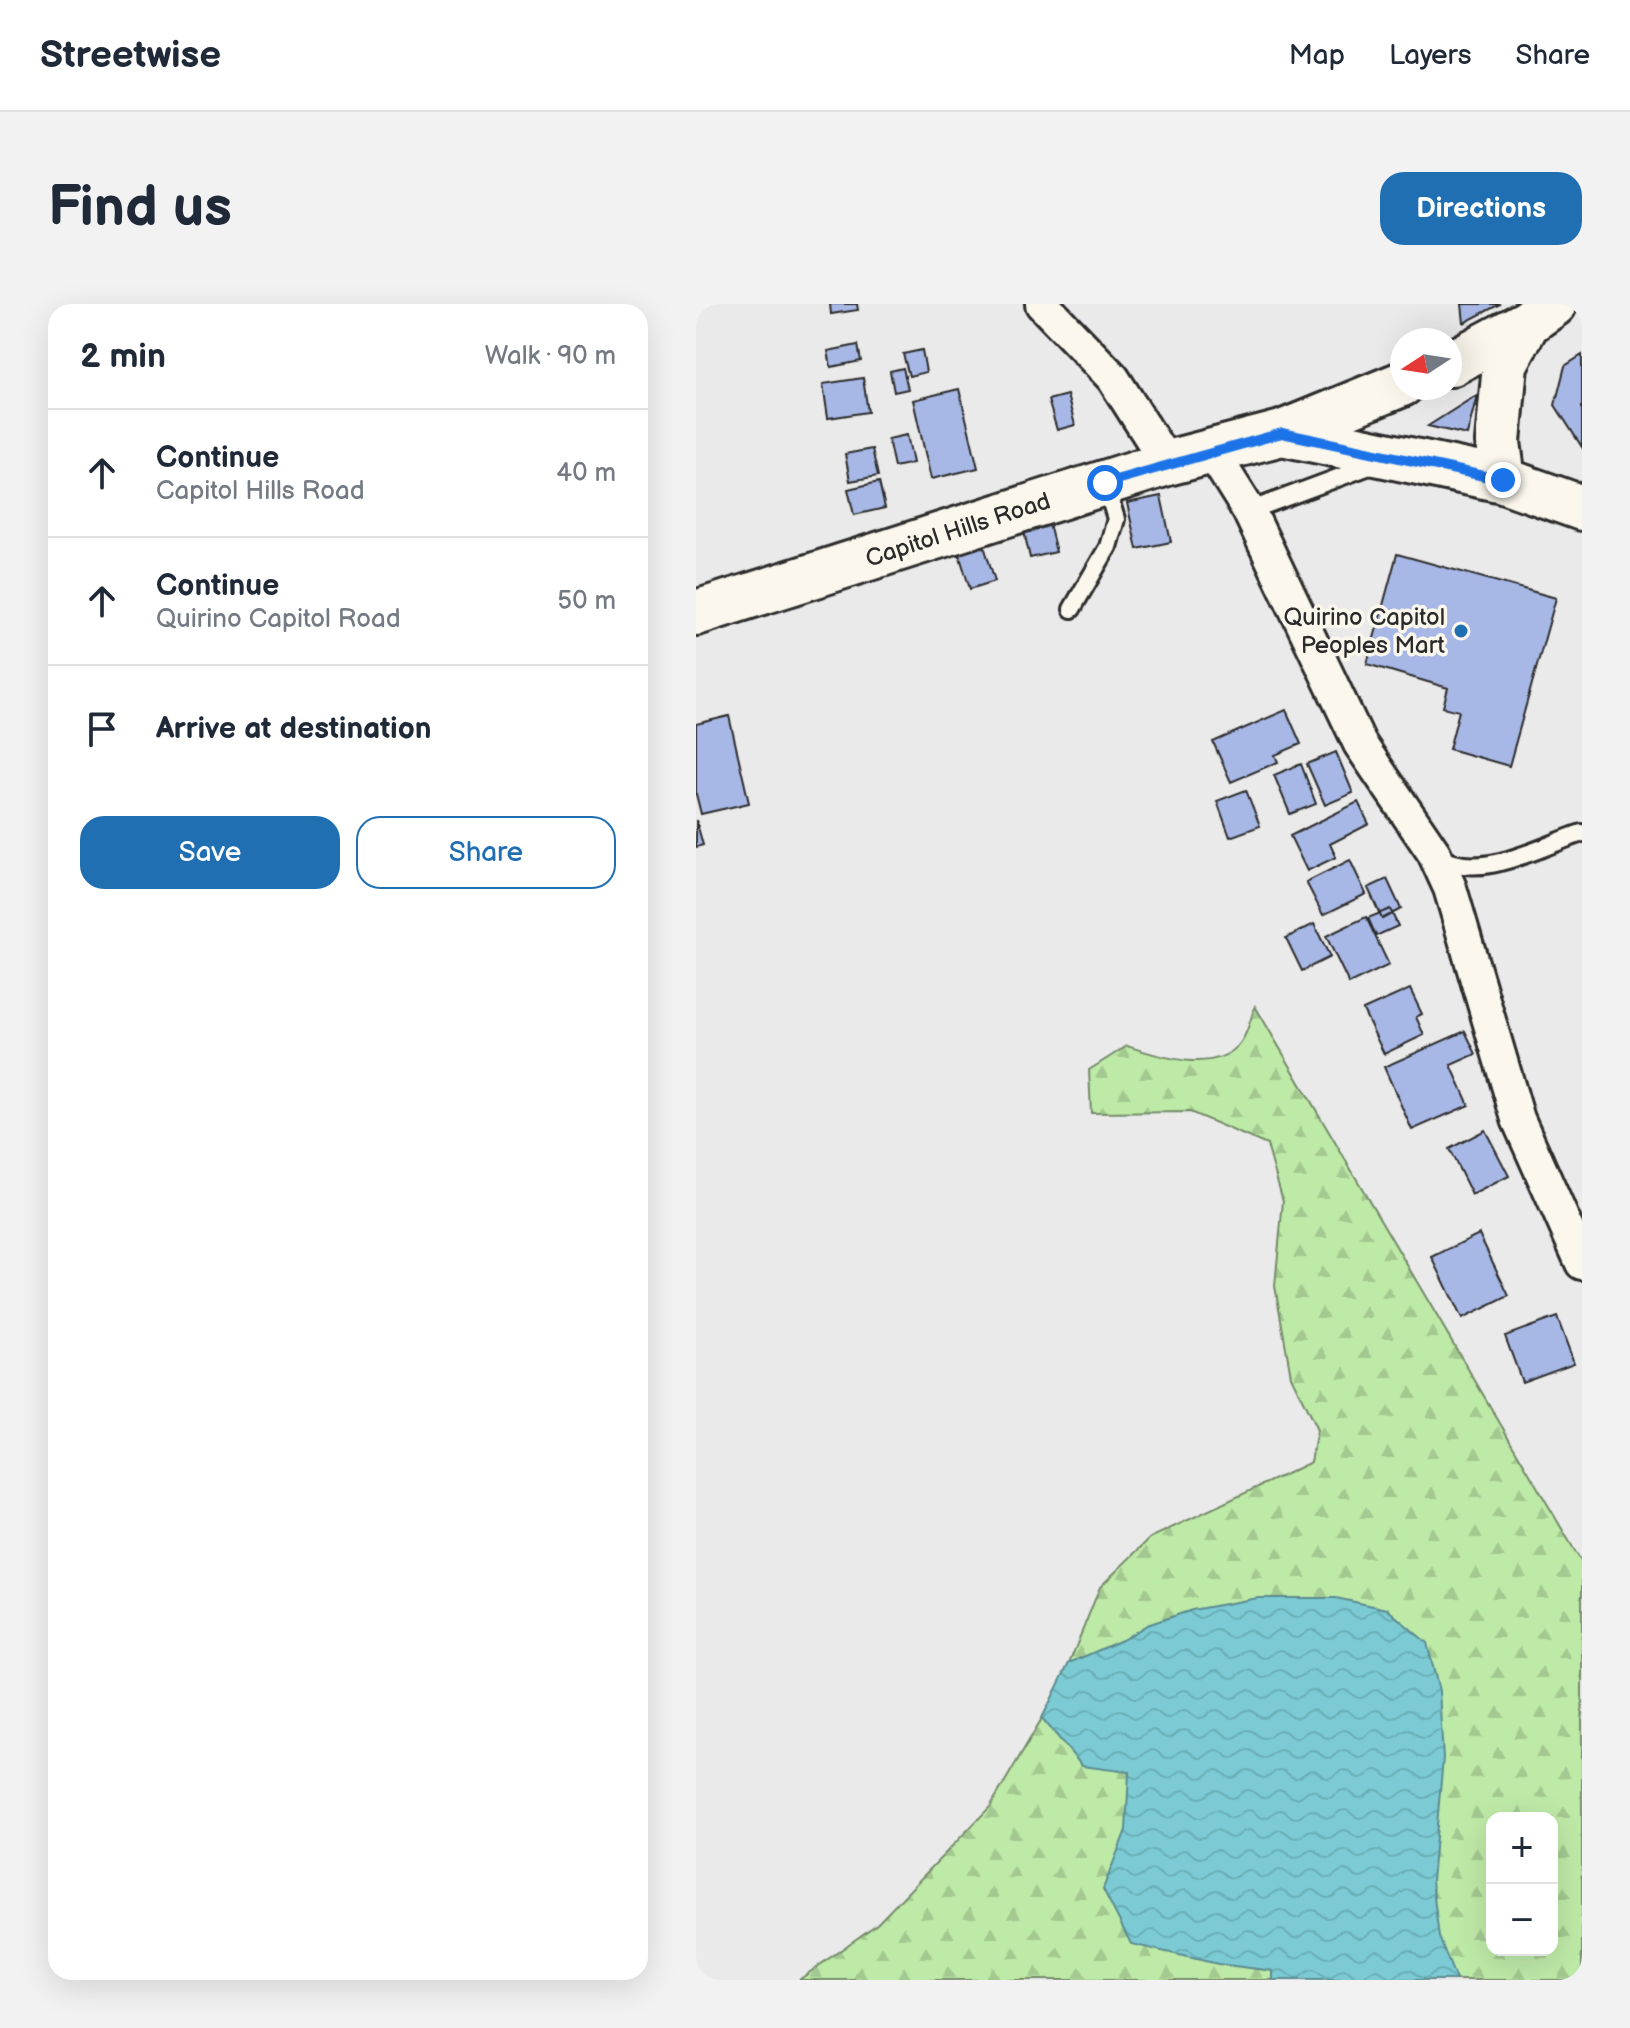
<!DOCTYPE html>
<html lang="en">
<head>
<meta charset="utf-8">
<style>
  :root { --surface:#fff; --page:#f2f2f3; --text:#1f2937; --muted:#747a83; --line:#e0e1e3; --accent:#1f6fb2 }
  body { margin:0; font-family:"Balsamiq Sans",sans-serif; background:var(--page); color:var(--text) }
  .controls { position:absolute; right:24px; bottom:24px; display:grid; overflow:hidden; border-radius:16px; box-shadow:0 8px 32px #0002 }
  .controls button { width:72px; height:72px; display:grid; place-items:center; padding:0; border:0; border-bottom:2px solid var(--line); background:var(--surface); color:var(--text); font:40px sans-serif }
  .compass { position:absolute; left:694px; top:24px; width:72px; height:72px; border-radius:50%; background:var(--surface); box-shadow:0 8px 32px #0002; rotate:258deg }
  .stop { position:absolute; width:24px; height:24px; margin:-18px; border:6px solid #1a73e8; border-radius:50%; background:#fff }
  .stop.end { background:#1a73e8; border-color:#fff; box-shadow:0 2px 8px #0008 }
  .list { margin:0; padding:0; list-style:none }
  h2 { display:flex; justify-content:space-between; align-items:center; height:104px; margin:0; padding:0 32px; font-size:34px }
  h2 small { font-size:26px; font-weight:400; color:var(--muted) }
  .list li { display:grid; grid-template-columns:52px 1fr auto; gap:24px; align-items:center; box-sizing:border-box; height:128px; padding:0 32px; border-top:2px solid var(--line) }
  .list b { display:block; font-size:30px; white-space:nowrap }
  .list p { margin:0; font-size:26px; white-space:nowrap; color:var(--muted) }
  .list em { font-size:26px; font-style:normal; color:var(--muted) }
  .actions { display:flex; gap:16px; padding:24px 32px }
  .actions a { flex:1; padding:18px 0; border:2px solid var(--accent); border-radius:24px; text-align:center; font-size:28px; color:var(--accent) }
  .actions .main { background:var(--accent); color:#fff }
  .icon { flex:none; width:44px; height:44px; fill:none; stroke:currentColor; stroke-width:2; stroke-linecap:round; stroke-linejoin:round }
  .map { position:relative; flex:none; width:886px; height:1676px; overflow:hidden; border-radius:24px }
  header { display:flex; align-items:center; gap:48px; box-sizing:border-box; height:112px; padding:0 40px; background:var(--surface); border-bottom:2px solid var(--line) }
  header strong { font-size:38px }
  nav { display:flex; gap:44px; margin-inline-start:auto; font-size:28px }
  .intro { display:flex; align-items:center; justify-content:space-between; box-sizing:border-box; height:192px; padding:0 48px }
  h1 { margin:0; font-size:56px }
  .button { padding:20px 36px; border-radius:24px; background:var(--accent); color:#fff; font-size:28px; font-weight:700 }
  main { display:flex; gap:48px; padding:0 48px }
  aside { flex:1; background:var(--surface); border-radius:24px; box-shadow:0 8px 32px #0002 }
  .map>svg:first-child { display:block }
</style>
</head>
<body>
<header>
<strong>Streetwise</strong>
<nav><a>Map</a><a>Layers</a><a>Share</a></nav>
</header>
<div class="intro"><h1>Find us</h1><a class="button">Directions</a></div>
<main>
<aside>
<h2>2 min<small>Walk · 90 m</small></h2>
<ul class="list">
<li><svg class="icon" aria-label="ahead" viewBox="0 0 24 24"><path d="M12 20V5M6 11l6-6 6 6"/></svg><div><b>Continue</b><p>Capitol Hills Road</p></div><em>40 m</em></li>
<li><svg class="icon" aria-label="ahead" viewBox="0 0 24 24"><path d="M12 20V5M6 11l6-6 6 6"/></svg><div><b>Continue</b><p>Quirino Capitol Road</p></div><em>50 m</em></li>
<li><svg class="icon" aria-label="arrive" viewBox="0 0 24 24"><path d="M6 21V4h12l-3 4 3 4H6"/></svg><div><b>Arrive at destination</b></div></li>
</ul>
<div class="actions"><a class="main">Save</a><a>Share</a></div>
</aside>
<div class="map">
<svg width="886" height="1676" viewBox="0 0 886 1676">
  <defs>
    <pattern id="forest-firs" width="22" height="20" patternUnits="userSpaceOnUse" patternTransform="scale(2)"><rect width="22" height="20" fill="#beeaa7"/><path d="M5 1l3.5 6h-7zM16 11l3.5 6h-7z" fill="#a3c990"/></pattern>
    <pattern id="water-waves" width="16" height="10" patternUnits="userSpaceOnUse" patternTransform="scale(2)"><rect width="16" height="10" fill="#7bcbd4"/><path d="M0 5q4-4 8 0t8 0" fill="none" stroke="#6aaeb6"/></pattern>
  </defs>
  <rect width="100%" height="100%" fill="#eaeaeb"/>
  <filter id="ink" filterUnits="userSpaceOnUse"><feTurbulence type="fractalNoise" baseFrequency=".0125" numOctaves="2"/><feDisplacementMap in="SourceGraphic" scale="16" xChannelSelector="R" yChannelSelector="G"/><feConvolveMatrix kernelMatrix="1 2 1 2 8 2 1 2 1" color-interpolation-filters="sRGB"/></filter>
  <g filter="url(#ink)">
    <path fill="url(#forest-firs)" stroke="#748a69" stroke-width="2" fill-rule="evenodd" d="M559 702 886 1259V1676H103L181 1620 294 1503 362 1387 404 1283 454 1234 615 1158 621 1126 595 1072 579 982 587 897 571 841 494 808 395 809 393 766 431 742C462 752 520 772 545 738 552 729 555 713 559 702ZM796 1514H856V1646H796Z"/>
    <path fill="url(#water-waves)" stroke="#5b8b90" stroke-width="2" d="M562 1294H640L691 1305 731 1339 743 1387 747 1454 736 1577 743 1633 760 1676H577V1667L522 1660 435 1640 407 1585 430 1526 433 1468 386 1462 346 1414 373 1359 426 1336 451 1321 496 1306Z"/>
    <path fill="#a7b8e7" stroke="#2b2b2b" stroke-width="2" d="M134 0H161L162 6 135 10Z
      M766 0H804L768 19Z
      M162 41 165 57 135 63 132 47Z
      M226 46 230 68 213 72 207 50Z
      M886 51V143L859 101 869 62Z
      M207 64 212 85 198 88 194 67Z
      M167 74 172 108 132 114 127 80Z
      M263 85 282 164 235 175 217 96Z
      M371 91 379 121 361 126 352 96Z
      M781 91 771 131 732 122Z
      M211 131 217 159 198 163 192 135Z
      M176 145 182 172 154 177 149 150Z
      M183 178 189 204 158 211 152 185Z
      M465 192 475 238 441 245 431 199Z
      M350 208 360 248 334 254 325 214Z
      M285 232 299 277 274 285 260 240Z
      M701 250 860 294 813 462 753 445 763 407 747 403 752 384 671 360Z
      M590 406 605 440 579 451 582 458 535 478 517 438Z
      M33 412 53 499 5 510 0 490V420Z
      M640 448 657 489 629 501 611 460Z
      M605 460 620 500 594 510 578 471Z
      M550 486 564 522 534 533 521 497Z
      M662 498 673 520 634 540 640 553 611 567 594 532Z
      M0 516 7 541 0 543Z
      M654 556 670 590 627 611 610 578Z
      M691 575 705 605 686 615 672 584Z
      M694 605 702 622 680 632 672 614Z
      M670 613 693 661 653 680 630 632Z
      M618 620 634 653 606 667 590 634Z
      M714 685 726 710 720 713 728 731 688 750 667 706Z
      M769 727 780 750 755 761 773 801 716 826 688 763Z
      M789 826 813 872 776 891 753 845Z
      M783 930 813 992 766 1015 736 953Z
      M861 1013 878 1059 826 1078 809 1032Z"/>
    <g fill="none" stroke-linecap="round" stroke-linejoin="round">
      <g stroke="#2b2b2b" stroke-width="22">
        <path id="lane" d="M553 207 679 160
          M376 305 412 243 420 215 409 179
          M742 552C783 579 845 542 886 529"/>
      </g>
      <g stroke="#2b2b2b" stroke-width="38">
        <path id="street" d="M346 0 417 74 471 159
          M516 148 553 207 664 440 738 549 754 584 822 815 886 959"/>
      </g>
      <g stroke="#2b2b2b" stroke-width="50">
        <path id="secondary" d="M754 60 831 19 858 0
          M586 129 807 176 886 204
          M807 176 802 138 809 60 831 19
          M0 309 471 159 586 129 706 80"/>
      </g>
      <use href="#lane" stroke="#fbf7ec" stroke-width="16"/>
      <use href="#street" stroke="#fbf7ec" stroke-width="32"/>
      <use href="#secondary" stroke="#fbf7ec" stroke-width="44"/>
    </g>
  </g>
  <g fill="none" stroke-linecap="round" stroke-linejoin="round" filter="url(#ink)">
    <path stroke="#1a73e8" stroke-width="10" d="M409 179 586 129 807 176"/>
  </g>
  <circle fill="#1f6fb2" stroke="#fbf7ec" stroke-width="3" cx="765" cy="327" r="8"/>
  <g text-anchor="middle" dominant-baseline="central" stroke-width="7" stroke-linejoin="round" paint-order="stroke">
    <g font-size="24" fill="#2b2b2b" stroke="#fbf7ec">
      <text transform="translate(262 226) rotate(-18)">Capitol Hills Road</text>
    </g>
    <g font-size="24" fill="#2b2b2b" stroke="#fbf7ec" text-anchor="end">
      <text x="749" y="313">Quirino Capitol<tspan x="749" dy="28">Peoples Mart</tspan></text>
    </g>
  </g>
</svg>
<div class="controls">
<button>+</button>
<button>−</button>
</div>
<svg class="compass" viewBox="-18 -18 36 36"><path d="M0-13l5 13h-10z" fill="#e53935"/><path d="M0 13l5-13h-10z" fill="#747a83"/></svg>
<div class="stop" style="left:409px;top:179px"></div>
<div class="stop end" style="left:807px;top:176px"></div>
</div>
</main>
</body>
</html>
